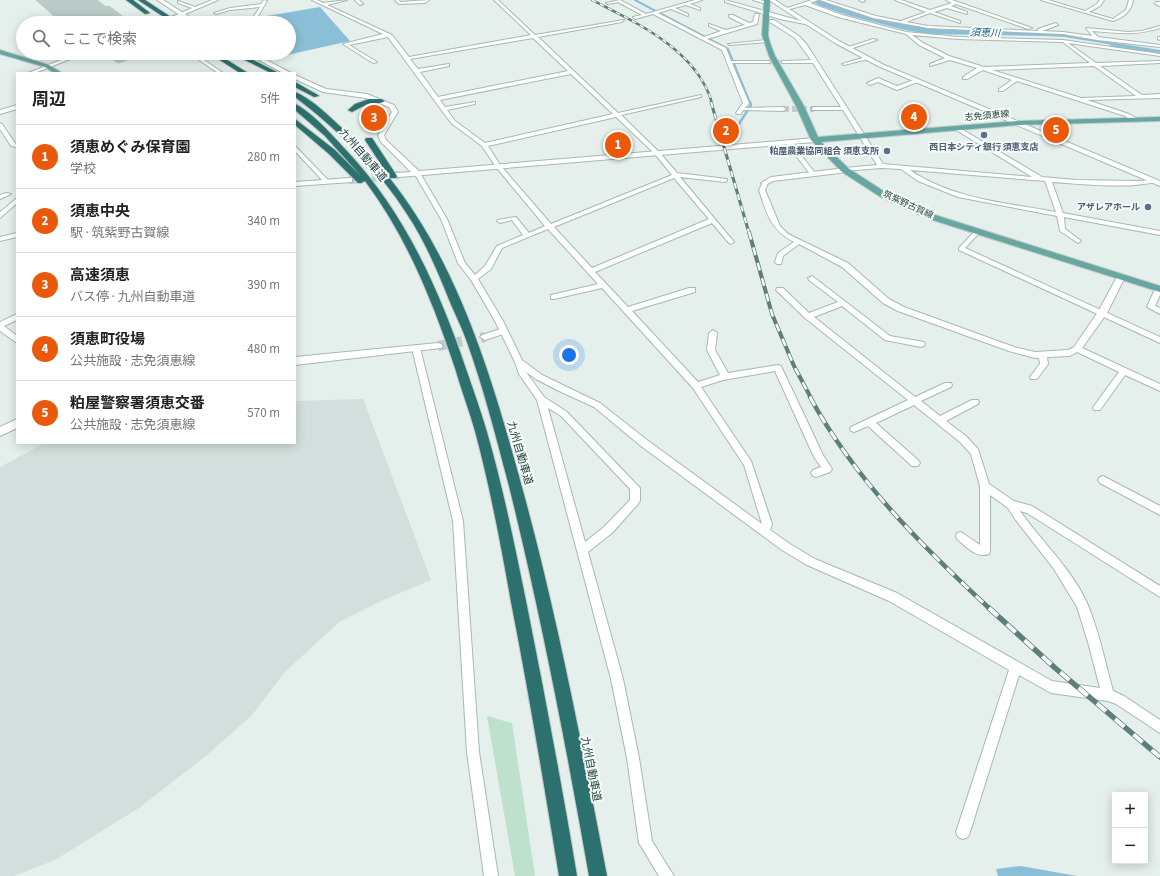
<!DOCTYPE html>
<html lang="ja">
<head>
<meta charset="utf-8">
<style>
  :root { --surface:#fff; --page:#f6f6f6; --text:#222; --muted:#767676; --line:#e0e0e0; --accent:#ea580c }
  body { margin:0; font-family:"Source Sans 3","Noto Sans JP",sans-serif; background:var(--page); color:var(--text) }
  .controls { position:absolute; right:12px; bottom:12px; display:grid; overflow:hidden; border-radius:0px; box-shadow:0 2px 10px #0003 }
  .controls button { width:36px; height:36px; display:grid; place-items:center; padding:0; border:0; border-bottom:1px solid var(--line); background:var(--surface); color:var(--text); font:20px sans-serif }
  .you { position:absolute; left:569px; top:355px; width:14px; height:14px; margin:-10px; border:3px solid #fff; border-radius:50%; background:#1a73e8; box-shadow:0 0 0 6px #1a73e833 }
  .badge { display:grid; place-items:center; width:26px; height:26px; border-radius:50%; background:var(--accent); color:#fff; font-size:13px; font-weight:700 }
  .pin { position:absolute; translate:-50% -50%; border:2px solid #fff; box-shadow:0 1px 4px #0006 }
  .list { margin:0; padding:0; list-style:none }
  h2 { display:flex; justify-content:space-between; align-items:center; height:52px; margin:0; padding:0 16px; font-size:17px }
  h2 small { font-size:13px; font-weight:400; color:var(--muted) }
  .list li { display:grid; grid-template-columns:26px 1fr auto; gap:12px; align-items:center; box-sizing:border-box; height:64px; padding:0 16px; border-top:1px solid var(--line) }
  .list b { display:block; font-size:15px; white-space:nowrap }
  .list p { margin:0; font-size:13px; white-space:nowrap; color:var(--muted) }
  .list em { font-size:13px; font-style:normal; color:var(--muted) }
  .icon { flex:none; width:22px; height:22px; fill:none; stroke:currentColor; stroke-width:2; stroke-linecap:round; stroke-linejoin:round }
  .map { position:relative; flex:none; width:1160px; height:876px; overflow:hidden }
  .search { position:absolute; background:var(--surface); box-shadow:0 2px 10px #0003; left:16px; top:16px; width:280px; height:44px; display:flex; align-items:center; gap:10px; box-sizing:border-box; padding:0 14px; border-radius:22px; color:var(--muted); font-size:15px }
  .panel { position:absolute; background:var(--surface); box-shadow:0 2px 10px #0003; left:16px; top:72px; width:280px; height:372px; border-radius:0px }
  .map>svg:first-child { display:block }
</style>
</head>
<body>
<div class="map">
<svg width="1160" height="876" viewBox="0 0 1160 876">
  <rect width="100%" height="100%" fill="#e5efec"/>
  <path fill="#d3dfdc" d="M363 399 431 580 381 601 339 622 284 673 252 715 207 755 139 808 55 860 14 876H0V467L45 443H295V401Z"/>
  <path fill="#bde1cd" d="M487 716 512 723 535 876H515Z"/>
  <path fill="#8abfd7" d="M809 0H818L874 18 931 29 1060 34 1160 50V53L1111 47V45L1107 44 1065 37 1047 36 927 34 905 30 847 15 821 6Z
    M320 7 350 41 287 55 286 53H289V23H265L261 17Z
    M1021 866 1077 876H998L996 869Z"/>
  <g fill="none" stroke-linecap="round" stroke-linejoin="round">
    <path stroke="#8abfd7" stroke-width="2" d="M635 0 728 49 750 103"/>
    <path stroke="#8abfd7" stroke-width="2.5" d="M739 124 751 105 750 102"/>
  </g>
  <path fill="#bacac6" stroke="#b7c9c5" d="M36 0H97L106 7 109 6 131 23H62Z
    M102 53H142L143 55 118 63Z"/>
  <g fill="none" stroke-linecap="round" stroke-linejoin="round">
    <path stroke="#becdc9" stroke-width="4.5" stroke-dasharray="4.5 2.5" stroke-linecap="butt" d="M158 23 176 16
      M769 62H784"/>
    <path stroke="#becdc9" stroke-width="6" stroke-dasharray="6 3" stroke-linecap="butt" d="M783 109H814"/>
    <path stroke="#becdc9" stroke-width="8" stroke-dasharray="8 3.5" stroke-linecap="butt" d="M349 180 399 175"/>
    <path stroke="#becdc9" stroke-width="10" stroke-dasharray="10 4.5" stroke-linecap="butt" d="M438 346 485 337"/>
    <g stroke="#a7b8b5" stroke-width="2">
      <path id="minor" d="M212 0H218L178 17 174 16 192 8 178 3V1L195 7Z
        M264 0 267 1 258 16V23H254V16L260 7 230 10 216 14 214 13 230 8 261 4Z
        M312 0H317L323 3 347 0 327 5 392 35 409 57 531 35 494 0H498L535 35 624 20 622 22 538 37 618 113 701 95V97L621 115 659 152 677 173 727 179V181L725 182 680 177 734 242 731 244 729 243 712 223 595 272 628 307 689 288H695V292L632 311 698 382 720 375 707 350 709 333 713 330 717 333 715 350 728 373 778 365 781 366 823 455 832 469 830 472 816 477 813 476 811 473 813 470 821 467 814 457 775 371 723 380 701 387 751 461 772 524 770 530 790 544 815 559 897 593 1052 681 1100 688 1088 642 1077 607 1054 569 1015 519 1008 508 990 495V551L989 554C976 559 966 546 957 539L956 536 957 533 961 532 980 545V486L971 454 960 442 914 405 876 423 918 460 920 463 918 466H912L868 426 854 432 851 431 850 429 851 427 908 400 805 318 776 290 777 288H783L809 313 838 302 809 280 808 278 812 276 890 336 924 342 925 344 924 346 921 347 885 340 842 306 814 317 915 397 945 383H951L952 385 951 387 921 401 940 416 972 400H978L979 402 978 404 946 421 966 436 978 449 989 484 1014 501 1032 506 1160 586V597L1027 513 1020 511C1042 542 1071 568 1087 603 1099 631 1105 662 1113 691L1124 696 1160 720V733L1116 704 1108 701 1051 693 1019 675 970 832 968 837 963 839 958 837 956 832 1009 670 889 601 807 565 782 550 641 446 594 407 557 390 536 379 526 372 544 397 567 412 640 488V501L638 504 612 533 588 552 623 679 639 758 652 841 674 876H659L639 843 627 758 611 679 537 400 519 374 515 362 495 321 471 280 458 263 441 219 414 173 417 171 420 173 447 219 465 263 475 275 485 266 497 246 523 235 512 220 500 223 497 221 498 220 516 217 529 233 545 226 496 167 482 146 451 123 388 37 349 45 377 62 373 63 343 44 383 34ZM533 38 568 71 438 97 420 72 449 66V64L418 69 410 59ZM571 74 613 114 485 143 455 121 447 110 475 104V102L445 107 440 100ZM616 117 655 154 672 175 551 224 500 165 488 146ZM674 178 709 219 592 268 554 227ZM548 229 598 284 551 295V299H554L602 288 693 388 744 465 762 524 647 440 600 403 542 375 522 360 503 321 478 279 491 269 502 248ZM548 408 561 416 630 489V500L604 527 585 542Z
        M355 0H359L363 4 360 5Z
        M395 0H399L400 2 429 0 425 3 399 4Z
        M620 0 646 14 695 0H702L690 4 700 8V10L686 5 675 8 688 14V16L671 9 658 13 704 37 721 31 709 26V24L726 30 745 25 729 17V15H733L749 23 753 22 755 14H759L757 24 707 39 726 48 731 61H769L771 62 769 63H732L749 103 745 108 783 107 786 109 783 111 743 110 741 114H737L736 113 743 103 722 50 653 14 635 19 633 17 642 15 618 2 608 4 606 3Z
        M725 0 812 24 810 25 780 19 725 2Z
        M753 0H760L769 3 767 4Z
        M812 0H818L810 3 842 15 906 32 958 37 1063 40 1160 54V56L1068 43 1096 63 1160 61V63L1100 66 1142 95 1160 94V98L1087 100 1129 114 1138 119 1139 120 1136 122 1125 116 1017 81 1003 91H999V89L1012 80 983 70 967 79H963V77L977 68 950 60 930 66V64L945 58 919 45 906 34 838 17 805 5 786 10 784 9ZM912 35 958 39 1063 42 1090 63 984 67 949 56 923 43ZM1094 66 1136 96 1081 98 992 70Z
        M820 0H826L876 16 901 21 926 12 895 0H901L930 10 952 3 946 0H952L1032 28 1028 29 956 4 951 6 967 12V14L947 8 934 12 960 21V23L930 13 906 22 928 26 1038 31V29L1056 23 1058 25 1042 31 1063 32 1092 36 1086 28 1128 32 1142 31 1160 26V28C1134 36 1118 33 1092 31L1098 37 1160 45V47L1097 40 1063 34 928 28 873 18Z
        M859 0H864L865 1 863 2Z
        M1041 0H1048L1085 11 1097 4 1100 0H1104L1100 6 1089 12 1113 19 1126 10 1129 0H1133C1131 12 1124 17 1113 21Z
        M1156 2H1160V6L1155 4Z
        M770 20H774L799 36 807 45 883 164 1032 177 953 128 958 127 1042 177 1076 180 1138 181 1155 180V182C1126 189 1082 184 1052 182L1063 213 1160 231V235L1064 217 1065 229 1080 240 1081 241 1078 243 1060 231 1057 216 958 197 918 181 901 169 881 168 843 171V169L845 168 877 165 843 110H812V108L814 107H841L813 63H782V61H784L811 60 795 38 770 22ZM910 170 1045 181 1056 212C1007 203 952 199 910 170Z
        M1158 37H1160V40L1158 39Z
        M873 39 877 40 850 49 846 48Z
        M766 40 768 42 730 45 728 44Z
        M79 53H85L35 73H28Z
        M189 53H194L223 73H218Z
        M866 57 868 58V59L844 65 842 64Z
        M878 78 897 86 917 79 920 81 897 90 878 82 870 85 867 83Z
        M17 105V109L0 114V110Z
        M0 123 2 124 17 146 16 147 11 146 0 129Z
        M786 141H790L815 173V175H811L786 143Z
        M295 146 328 180V182H324L295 151Z
        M765 181 768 183 765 190 780 226 788 234 848 263 889 299 904 307 1014 347 1035 352 1068 350 1077 346 1080 347 1160 384V391L1125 375 1100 410H1094L1093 408 1094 406 1119 372 1077 352 1070 356 1047 357 1048 364 1037 379H1031L1030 377 1040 364 1039 358H1035L1009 351 898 311 883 303 842 267 799 244 783 256 781 264H777L775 262 778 253 794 242C770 229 767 214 759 190L763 182Z
        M6 193 11 194 0 199V195Z
        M17 198V203L0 218V212Z
        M977 230 980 232 965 248 1160 337V343L959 250V248L975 231Z
        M1156 287H1160V295L1155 306 1160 308V314L1147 307Z
        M17 314V320L4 326 17 336V343L0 331V322Z
        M416 345 420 348 463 521 479 752 498 876H484L467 752 453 521 412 348Z
        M1103 476 1160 506V515L1100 483 1098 480 1100 477Z"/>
    </g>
    <g stroke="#a7b8b5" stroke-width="2">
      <path id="tertiary" d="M157 0H163L199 23H192Z
        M769 0H775L839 41 882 64 1160 181V186L878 66 835 43Z
        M246 53H253L291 73H283Z
        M295 75 326 89 367 94 394 105 398 112 384 135 386 140 419 171 815 138 818 140 815 142 399 177 395 175 396 173 411 172 381 142 378 135 392 112 389 107 366 98 323 92 295 79Z
        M845 168 849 170 848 172 773 181 765 185 761 183 771 177Z
        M349 178H352V182L295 186V182Z
        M17 233V237L0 241V237Z
        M1121 274 1125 277 1107 313 1080 351H1074L1072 349 1074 347 1098 312 1118 275Z
        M503 328 506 329 508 331 506 333 485 340 480 337 482 335Z
        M438 343 441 344 443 346 441 348 295 365V357Z
        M17 419V428L0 436V427Z"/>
    </g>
    <g stroke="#c1cac9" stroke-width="2">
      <path id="primary" d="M764 0H770L768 35 770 43 775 56 804 106 818 137 1018 121 1160 117V121L1018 125 821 142 848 168 885 192 932 214 1160 286V292L926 218 879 196 842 172 811 140 796 106 769 56 762 35Z
        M0 50 49 65 62 73H54L45 67 0 54Z"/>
    </g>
    <g stroke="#c1cac9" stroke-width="2">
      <path id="motorway" d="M126 0H133L150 13 145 14Z
        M138 0H145L180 23H173Z
        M209 53H216L248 73H240Z
        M231 53H239L279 73H271Z
        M295 82 318 95 319 96 314 97 295 87Z
        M295 92C312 99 329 116 343 129 450 223 490 370 526 502 559 625 583 751 607 876H589C566 745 541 615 509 486 496 437 484 389 467 342 462 328 456 316 450 302 438 272 425 241 407 214 378 168 338 130 295 97Z
        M369 99H381L385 101C381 104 376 103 371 103 363 105 359 109 352 112L348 110 355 104Z
        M295 104C311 111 333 136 345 149 404 211 439 289 466 369 473 389 480 409 486 429 503 487 515 547 527 606 545 696 562 786 577 876H559C544 785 529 693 511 602 501 545 490 487 475 431 469 410 461 389 455 368 433 302 407 237 365 181L361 183H358L329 154 295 125V119L335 150 361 176 325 136 295 110Z
        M366 138H372L397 176 396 178H390L365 140Z"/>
    </g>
    <use href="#minor" fill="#fff" fill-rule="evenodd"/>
    <use href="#tertiary" fill="#fff" fill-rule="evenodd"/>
    <use href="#primary" fill="#67a7a1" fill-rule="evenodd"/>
    <use href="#motorway" fill="#2c716e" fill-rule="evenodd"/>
    <g stroke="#5d7e7a" stroke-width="2.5">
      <path id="rail-far4" d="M592 0C637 23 697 50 712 103"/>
    </g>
    <g stroke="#5d7e7a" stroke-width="3">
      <path id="rail-far3" d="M711 102 749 233"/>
    </g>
    <g stroke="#5d7e7a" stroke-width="4">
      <path id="rail-far2" d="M749 232 772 314 794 366 811 398"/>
    </g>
    <g stroke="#5d7e7a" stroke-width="4.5">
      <path id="rail-far1" d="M810 397C855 480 922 546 990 609"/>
    </g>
    <g stroke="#5d7e7a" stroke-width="5.5">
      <path id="rail" d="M989 608 1054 667 1160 757"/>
    </g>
    <use href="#rail-far4" stroke="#f6fbf9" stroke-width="1.5" stroke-dasharray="4.5" stroke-linecap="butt"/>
    <use href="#rail-far3" stroke="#f6fbf9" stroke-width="2" stroke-dasharray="6" stroke-linecap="butt"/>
    <use href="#rail-far2" stroke="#f6fbf9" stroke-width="2.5" stroke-dasharray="8" stroke-linecap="butt"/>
    <use href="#rail-far1" stroke="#f6fbf9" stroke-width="3" stroke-dasharray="10" stroke-linecap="butt"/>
    <use href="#rail" stroke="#f6fbf9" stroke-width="4" stroke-dasharray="12" stroke-linecap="butt"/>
  </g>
  <g fill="#5c6f8a" stroke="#f6fbf9" stroke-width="1.5">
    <circle cx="984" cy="135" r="4"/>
    <circle cx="887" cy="151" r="4"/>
    <circle cx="1148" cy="207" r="4"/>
  </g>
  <g text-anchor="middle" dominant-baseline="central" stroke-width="4" stroke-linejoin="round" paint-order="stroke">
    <g font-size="9" fill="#22433f" stroke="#f6fbf9">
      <text transform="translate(987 116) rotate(-5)">志免須恵線</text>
      <text transform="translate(908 205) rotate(25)">筑紫野古賀線</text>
    </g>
    <g font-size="9" font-weight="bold" fill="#4e5e75" stroke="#f6fbf9" text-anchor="end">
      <text x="984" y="147" text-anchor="middle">西日本シティ銀行 須恵支店</text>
      <text x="879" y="151">粕屋農業協同組合 須恵支所</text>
      <text x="1140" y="207">アザレアホール</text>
    </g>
    <g font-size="10" font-style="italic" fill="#176084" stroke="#f6fbf9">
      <text transform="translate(985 33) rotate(2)">須恵川</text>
    </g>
    <g font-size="11" fill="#22433f" stroke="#f6fbf9">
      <text transform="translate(363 155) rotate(49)">九州自動車道</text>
      <text transform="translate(520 453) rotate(74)">九州自動車道</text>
      <text transform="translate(591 769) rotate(79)">九州自動車道</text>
    </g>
  </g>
</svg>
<div class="controls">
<button>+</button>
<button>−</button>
</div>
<div class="you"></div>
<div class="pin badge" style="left:618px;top:145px">1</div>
<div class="pin badge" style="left:726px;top:131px">2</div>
<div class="pin badge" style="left:374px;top:118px">3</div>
<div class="pin badge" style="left:914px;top:117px">4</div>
<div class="pin badge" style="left:1056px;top:130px">5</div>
<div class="search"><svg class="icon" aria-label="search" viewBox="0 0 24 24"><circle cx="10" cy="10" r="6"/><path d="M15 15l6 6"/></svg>ここで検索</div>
<section class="panel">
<h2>周辺<small>5件</small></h2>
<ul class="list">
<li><span class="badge">1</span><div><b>須恵めぐみ保育園</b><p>学校</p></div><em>280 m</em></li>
<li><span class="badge">2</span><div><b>須恵中央</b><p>駅 · 筑紫野古賀線</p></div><em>340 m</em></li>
<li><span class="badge">3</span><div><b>高速須恵</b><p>バス停 · 九州自動車道</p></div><em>390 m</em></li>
<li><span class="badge">4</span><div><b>須恵町役場</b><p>公共施設 · 志免須恵線</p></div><em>480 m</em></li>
<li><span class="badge">5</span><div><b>粕屋警察署須恵交番</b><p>公共施設 · 志免須恵線</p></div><em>570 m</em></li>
</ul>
</section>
</div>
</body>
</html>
